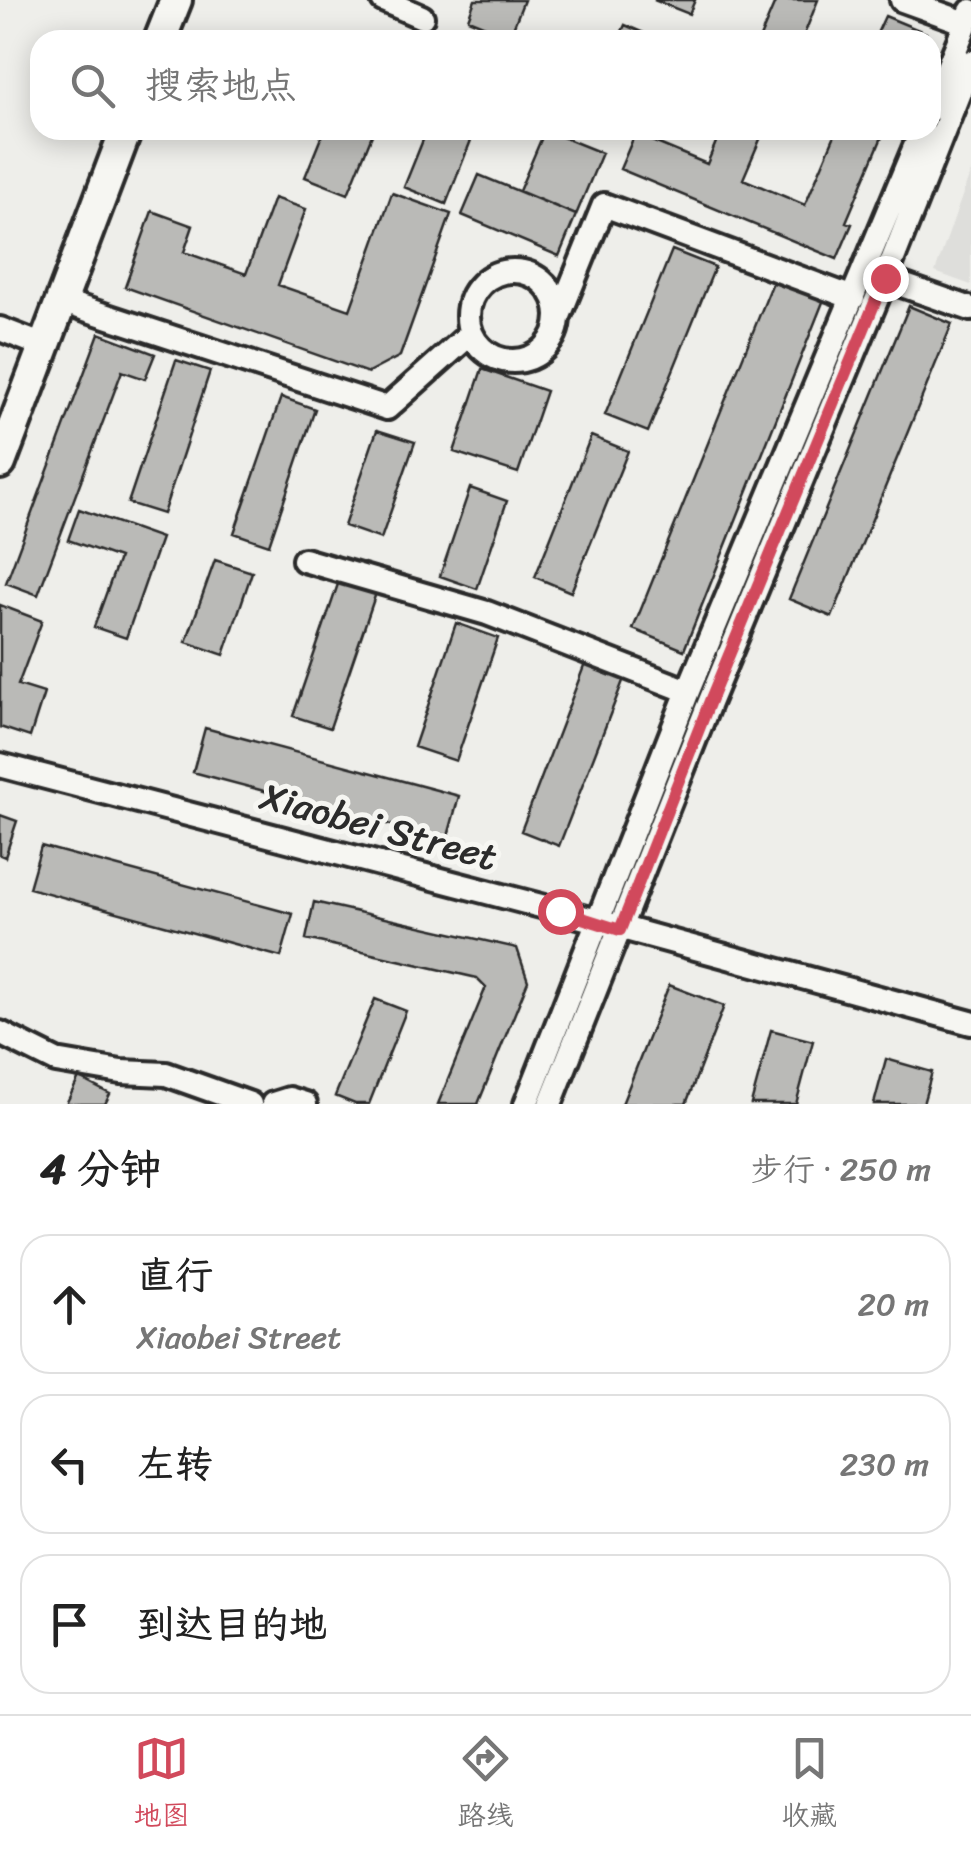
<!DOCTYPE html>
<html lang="zh">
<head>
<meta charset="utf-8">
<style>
  :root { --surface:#fff; --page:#f6f6f6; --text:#222; --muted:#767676; --line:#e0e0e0; --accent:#d1495b }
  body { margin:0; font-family:Sriracha,"LXGW WenKai TC",sans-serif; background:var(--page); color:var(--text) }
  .stop { position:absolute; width:30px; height:30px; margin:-22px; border:8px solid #d1495b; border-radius:50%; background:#fff }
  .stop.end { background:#d1495b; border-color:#fff; box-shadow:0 2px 10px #0008 }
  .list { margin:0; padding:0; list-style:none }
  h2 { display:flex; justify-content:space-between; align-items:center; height:130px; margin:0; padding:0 40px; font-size:42px }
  h2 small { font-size:32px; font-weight:400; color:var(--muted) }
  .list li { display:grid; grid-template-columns:65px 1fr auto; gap:30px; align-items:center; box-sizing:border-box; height:140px; margin:0 20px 20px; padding:0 20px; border:2px solid var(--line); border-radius:30px }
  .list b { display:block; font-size:38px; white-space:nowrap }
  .list p { margin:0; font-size:32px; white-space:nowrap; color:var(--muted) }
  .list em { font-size:32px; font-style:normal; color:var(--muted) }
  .icon { flex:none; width:55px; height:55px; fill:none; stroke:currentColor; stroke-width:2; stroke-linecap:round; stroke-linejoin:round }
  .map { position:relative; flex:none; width:971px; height:1104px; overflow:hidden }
  .search { position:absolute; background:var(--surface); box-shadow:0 5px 25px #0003; left:30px; right:30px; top:30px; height:110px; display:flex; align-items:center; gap:25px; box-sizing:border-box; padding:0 35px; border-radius:30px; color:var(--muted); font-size:38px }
  .sheet { height:610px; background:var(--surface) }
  nav { display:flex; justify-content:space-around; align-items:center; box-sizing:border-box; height:140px; border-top:2px solid var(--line); background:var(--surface); font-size:28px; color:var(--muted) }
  nav a { display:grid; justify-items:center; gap:5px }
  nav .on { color:var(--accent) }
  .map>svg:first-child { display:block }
</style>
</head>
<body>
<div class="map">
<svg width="971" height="1104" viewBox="0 0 971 1104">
  <rect width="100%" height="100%" fill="#eeeeea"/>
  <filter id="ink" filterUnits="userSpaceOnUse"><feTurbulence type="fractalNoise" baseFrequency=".01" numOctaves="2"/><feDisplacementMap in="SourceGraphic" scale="20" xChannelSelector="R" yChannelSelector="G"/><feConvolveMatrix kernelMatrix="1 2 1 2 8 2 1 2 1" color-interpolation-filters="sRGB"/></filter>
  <g filter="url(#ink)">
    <path fill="#dededb" d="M971 171V285L935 272Z"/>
    <path fill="#babab7" stroke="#2b2b2b" stroke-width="2.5" d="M475 0H524L510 36 468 19Z
      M654 0H695L689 14Z
      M776 0H818L802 40H759Z
      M885 16 926 33 923 40H874Z
      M625 25 660 40H618Z
      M324 130H374L348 194 305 177Z
      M427 130H475L446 204 404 187Z
      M545 130 602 153 576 215 519 191Z
      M721 130H764L743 179 805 205 837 130H885L846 222 852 224 837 259 620 169 635 134 707 164Z
      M479 175 576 215 559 256 462 215Z
      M392 193 451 214 400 356 368 373 125 287 152 211 193 226 184 252 246 274 274 198 306 209 278 285 350 310Z
      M672 250 715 267 648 432 605 415Z
      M775 277 825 297 684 650 633 629Z
      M909 306 952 324 832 617 789 599Z
      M99 333 155 354 145 379 122 371 38 595 6 583Z
      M176 360 210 371 163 514 128 503Z
      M482 369 546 391 518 473 454 452Z
      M281 397 315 409 269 545 234 533Z
      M377 430 415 442 381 539 344 526Z
      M591 436 628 451 571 592 535 577Z
      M470 488 507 501 477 589 440 576Z
      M79 509 161 538 126 638 94 627 119 558 68 540Z
      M215 560 252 572 224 655 186 642Z
      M339 581 376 593 330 728 293 716Z
      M0 605 42 621 18 685 44 693 30 737 0 727Z
      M456 623 498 638 456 761 414 747Z
      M586 661 625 676 559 846 521 831Z
      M205 728 459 796 447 840 193 772Z
      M0 815 17 821 5 857 0 855Z
      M41 846 293 914 281 957 29 888Z
      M314 902 517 948 528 981 478 1104H438L486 987 477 978 306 939Z
      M669 985 724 1006 686 1104H622Z
      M375 999 406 1011 369 1104H355L335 1096Z
      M771 1030 813 1041 796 1104H751Z
      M886 1059 932 1072 923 1104H874Z
      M79 1078 110 1094 105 1104H66Z"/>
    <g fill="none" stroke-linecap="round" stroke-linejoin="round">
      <g stroke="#2b2b2b" stroke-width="30">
        <path id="minor" d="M383 0 422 17
          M902 0 966 23
          M931 109 971 11
          M468 316a45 45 0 1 1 90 0a45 45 0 1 1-90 0Z
          M885 279 971 309
          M61 301 387 408 470 334
          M559 316 604 205 853 298
          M0 329 44 346
          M304 560 487 613 688 691
          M0 765 560 911 971 1023
          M0 1033 56 1061 121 1072 166 1074 250 1104
          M273 1104 289 1099 305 1104
          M526 1104 688 691 922 130
          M550 1104 710 701 885 279 971 62"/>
      </g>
      <g stroke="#2b2b2b" stroke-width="38">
        <path id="major" d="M160 40 176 0
          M0 463 126 130"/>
      </g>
      <use href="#minor" stroke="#f6f6f2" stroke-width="22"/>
      <use href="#major" stroke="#f6f6f2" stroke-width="30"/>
    </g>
  </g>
  <g fill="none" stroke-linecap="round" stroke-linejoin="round" filter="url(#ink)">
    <path stroke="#d1495b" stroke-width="12" d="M560 911 620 930 710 701 885 278"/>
  </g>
  <g text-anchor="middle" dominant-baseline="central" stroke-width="10" stroke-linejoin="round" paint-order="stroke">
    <g font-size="38" fill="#2b2b2b" stroke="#f6f6f2">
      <text transform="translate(379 827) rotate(15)">Xiaobei Street</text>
    </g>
  </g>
</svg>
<div class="stop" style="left:560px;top:911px"></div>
<div class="stop end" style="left:885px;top:278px"></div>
<div class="search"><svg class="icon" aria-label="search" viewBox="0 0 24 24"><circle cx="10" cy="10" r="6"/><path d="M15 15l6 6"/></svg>搜索地点</div>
</div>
<section class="sheet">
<h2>4 分钟<small>步行 · 250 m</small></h2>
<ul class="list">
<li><svg class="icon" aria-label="ahead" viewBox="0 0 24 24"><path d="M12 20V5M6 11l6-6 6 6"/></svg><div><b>直行</b><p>Xiaobei Street</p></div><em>20 m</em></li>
<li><svg class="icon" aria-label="left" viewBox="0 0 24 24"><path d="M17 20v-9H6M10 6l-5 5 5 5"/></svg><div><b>左转</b></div><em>230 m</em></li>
<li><svg class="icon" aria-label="arrive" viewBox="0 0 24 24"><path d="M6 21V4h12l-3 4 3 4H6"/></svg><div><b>到达目的地</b></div></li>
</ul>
</section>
<nav>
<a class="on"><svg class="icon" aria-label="map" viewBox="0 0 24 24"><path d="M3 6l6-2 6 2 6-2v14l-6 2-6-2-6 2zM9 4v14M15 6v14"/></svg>地图</a>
<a><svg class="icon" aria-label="directions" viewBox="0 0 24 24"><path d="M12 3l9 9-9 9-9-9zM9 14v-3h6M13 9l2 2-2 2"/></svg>路线</a>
<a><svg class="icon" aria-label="saved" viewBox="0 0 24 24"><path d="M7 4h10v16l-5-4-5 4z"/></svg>收藏</a>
</nav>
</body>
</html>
